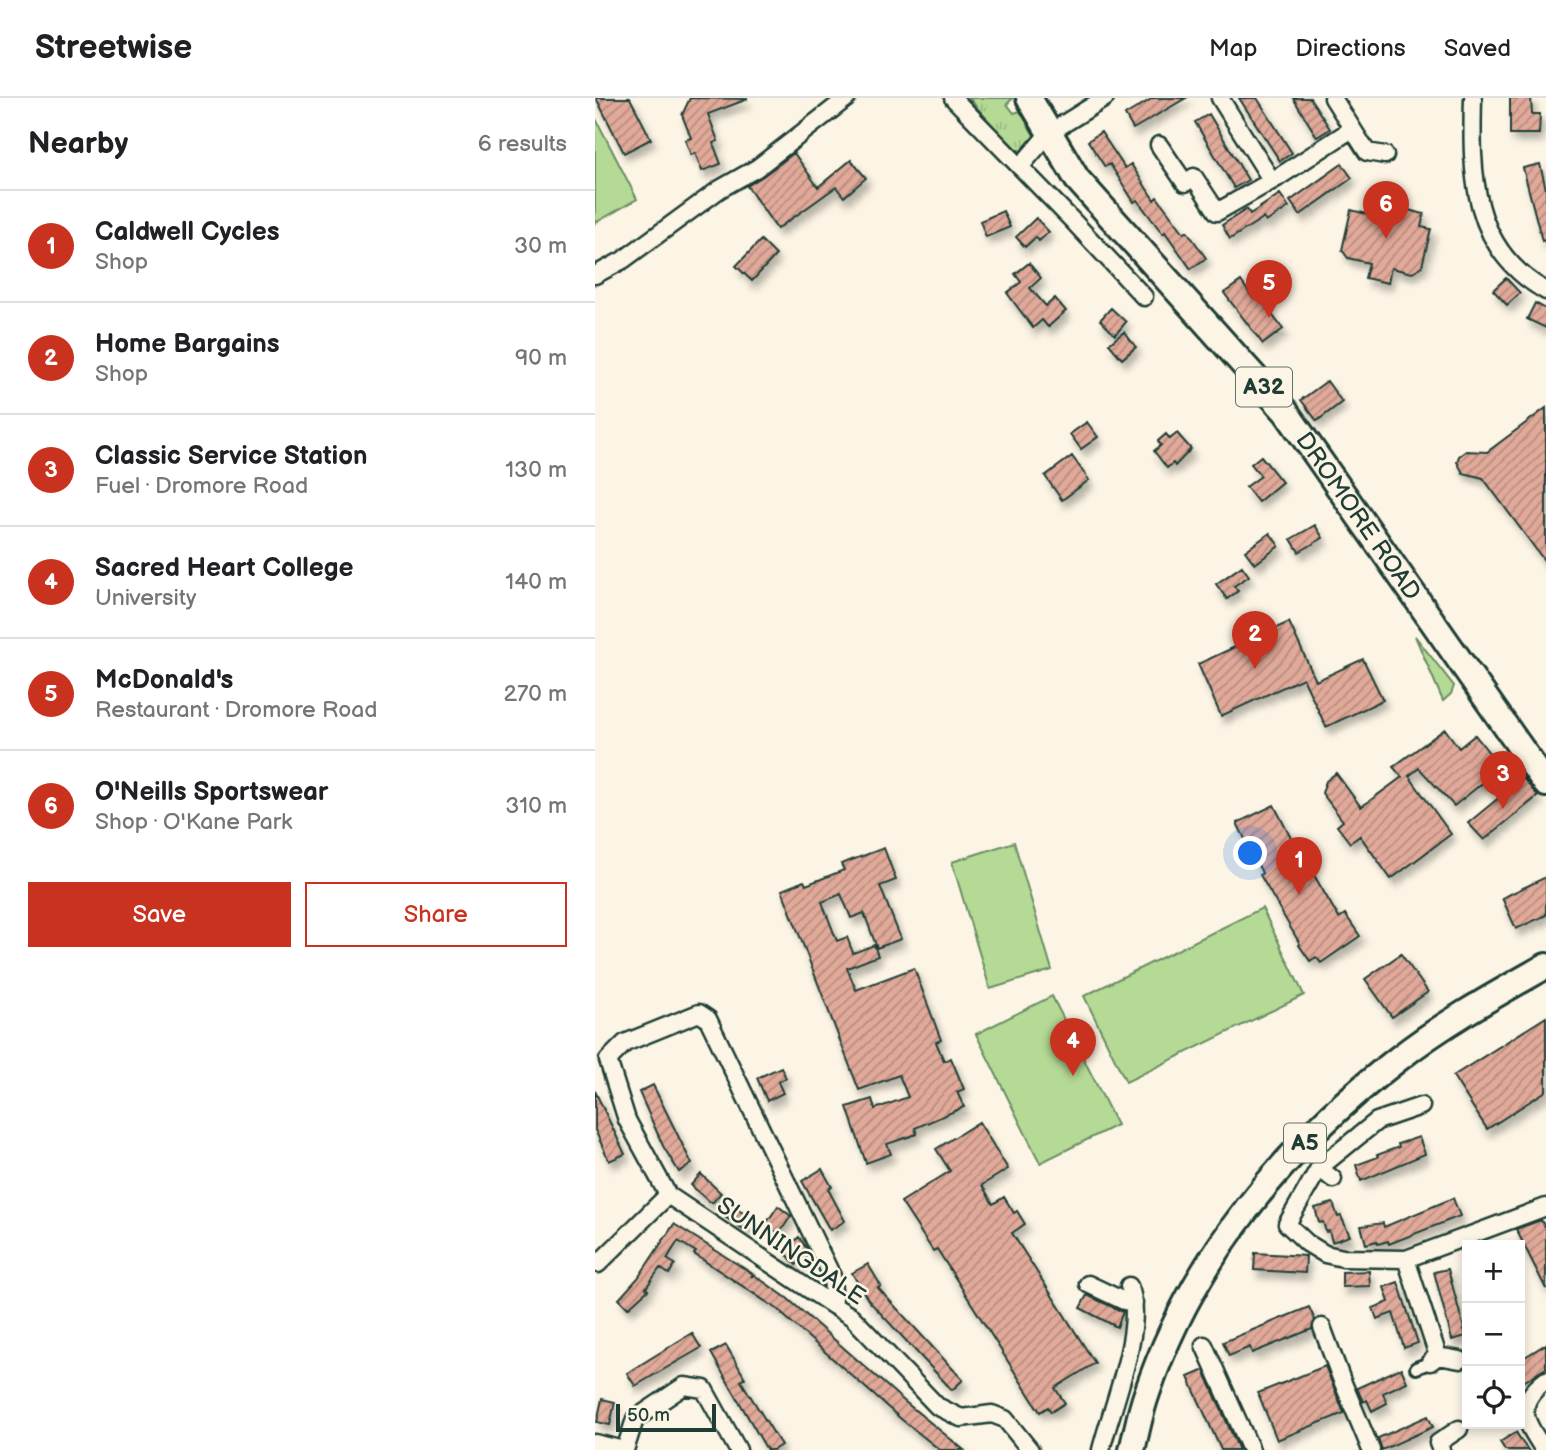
<!DOCTYPE html>
<html lang="en">
<head>
<meta charset="utf-8">
<style>
  :root { --surface:#fff; --page:#f2f2f2; --text:#202124; --muted:#757577; --line:#e0e0e0; --accent:#c8321e }
  body { margin:0; font-family:"Balsamiq Sans",sans-serif; background:var(--page); color:var(--text) }
  .controls { position:absolute; right:21px; bottom:21px; display:grid; overflow:hidden; border-radius:0px; box-shadow:0 4px 10px #0003 }
  .controls button { width:63px; height:63px; display:grid; place-items:center; padding:0; border:0; border-bottom:2px solid var(--line); background:var(--surface); color:var(--text); font:35px sans-serif }
  .scale { position:absolute; left:21px; bottom:18px; width:100px; box-sizing:border-box; padding-left:7px; border:4px solid #1f3d34; border-top:0; font-size:19px; line-height:24px; white-space:nowrap; color:#1f3d34; -webkit-text-stroke:5px #fcf5e5; paint-order:stroke }
  .you { position:absolute; left:656px; top:756px; width:24px; height:24px; margin:-18px; border:5px solid #fff; border-radius:50%; background:#1a73e8; box-shadow:0 0 0 10px #1a73e833 }
  .badge { display:grid; place-items:center; width:46px; height:46px; border-radius:50%; background:var(--accent); color:#fff; font-size:23px; font-weight:700 }
  .pin { position:absolute; translate:-50% -58px; filter:drop-shadow(0 2px 4px #0008) }
  .pin::after { content:''; position:absolute; top:37px; width:24px; height:21px; background:inherit; clip-path:polygon(0 0,100% 0,50% 100%) }
  .list { margin:0; padding:0; list-style:none }
  h2 { display:flex; justify-content:space-between; align-items:center; height:91px; margin:0; padding:0 28px; font-size:30px }
  h2 small { font-size:23px; font-weight:400; color:var(--muted) }
  .list li { display:grid; grid-template-columns:46px 1fr auto; gap:21px; align-items:center; box-sizing:border-box; height:112px; padding:0 28px; border-top:2px solid var(--line) }
  .list b { display:block; font-size:26px; white-space:nowrap }
  .list p { margin:0; font-size:23px; white-space:nowrap; color:var(--muted) }
  .list em { font-size:23px; font-style:normal; color:var(--muted) }
  .actions { display:flex; gap:14px; padding:21px 28px }
  .actions a { flex:1; padding:16px 0; border:2px solid var(--accent); border-radius:0px; text-align:center; font-size:24px; color:var(--accent) }
  .actions .main { background:var(--accent); color:#fff }
  .icon { flex:none; width:38px; height:38px; fill:none; stroke:currentColor; stroke-width:2; stroke-linecap:round; stroke-linejoin:round }
  .map { position:relative; flex:none; width:951px; height:1352px; overflow:hidden }
  header { display:flex; align-items:center; gap:42px; box-sizing:border-box; height:98px; padding:0 35px; background:var(--surface); border-bottom:2px solid var(--line) }
  header strong { font-size:33px }
  nav { display:flex; gap:38px; margin-inline-start:auto; font-size:24px }
  main { display:flex }
  aside { flex:1; background:var(--surface) }
  .map>svg:first-child { display:block }
</style>
</head>
<body>
<header>
<strong>Streetwise</strong>
<nav><a>Map</a><a>Directions</a><a>Saved</a></nav>
</header>
<main>
<aside>
<h2>Nearby<small>6 results</small></h2>
<ul class="list">
<li><span class="badge">1</span><div><b>Caldwell Cycles</b><p>Shop</p></div><em>30 m</em></li>
<li><span class="badge">2</span><div><b>Home Bargains</b><p>Shop</p></div><em>90 m</em></li>
<li><span class="badge">3</span><div><b>Classic Service Station</b><p>Fuel · Dromore Road</p></div><em>130 m</em></li>
<li><span class="badge">4</span><div><b>Sacred Heart College</b><p>University</p></div><em>140 m</em></li>
<li><span class="badge">5</span><div><b>McDonald's</b><p>Restaurant · Dromore Road</p></div><em>270 m</em></li>
<li><span class="badge">6</span><div><b>O'Neills Sportswear</b><p>Shop · O'Kane Park</p></div><em>310 m</em></li>
</ul>
<div class="actions"><a class="main">Save</a><a>Share</a></div>
</aside>
<div class="map">
<svg width="951" height="1352" viewBox="0 0 951 1352">
  <defs>
    <pattern id="grass-tufts" width="24" height="20" patternUnits="userSpaceOnUse" patternTransform="scale(1.75)"><rect width="24" height="20" fill="#b4da95"/><path d="M3 7l-1-3M5 7V3M7 7l1-3M15 17l-1-3M17 17v-4M19 17l1-3" fill="none" stroke="#9abc81"/></pattern>
    <pattern id="building-hatch" width="6" height="6" patternUnits="userSpaceOnUse" patternTransform="scale(1.75)"><rect width="6" height="6" fill="#e1a999"/><path d="M-1 1l2-2M0 6l6-6M5 7l2-2" fill="none" stroke="#b68b7e"/></pattern>
    <filter id="shadow"><feDropShadow dx="4" dy="7" stdDeviation="3.5" flood-color="#0004"/></filter>
  </defs>
  <rect width="100%" height="100%" fill="#fcf5e5"/>
  <filter id="ink" filterUnits="userSpaceOnUse"><feTurbulence type="fractalNoise" baseFrequency=".0143" numOctaves="2"/><feDisplacementMap in="SourceGraphic" scale="14" xChannelSelector="R" yChannelSelector="G"/><feConvolveMatrix kernelMatrix="1 2 1 2 8 2 1 2 1" color-interpolation-filters="sRGB"/></filter>
  <g filter="url(#ink)">
    <path fill="url(#grass-tufts)" stroke="#6a8c64" stroke-width="2" d="M374 0H418L412 6 419 15 425 13 442 43 432 52H418Z
      M820 538 859 588 856 596 848 603Z"/>
    <path fill="#b4da95" stroke="#6a8c64" stroke-width="2" d="M0 19 42 101 0 125Z
      M419 744 457 872 395 891 357 764Z
      M667 810 709 897 531 984 489 898Z
      M457 898 522 1027 445 1065 381 936Z"/>
    <path fill="url(#building-hatch)" stroke="#1f3d34" stroke-width="2" filter="url(#shadow)" d="M1 0H35L56 41 29 55Z
      M95 0 153 1 113 16 123 43 118 45 126 66 107 73 100 55 96 57 90 42 96 40 87 17Z
      M558 0H591L538 31 530 17Z
      M644 0H662L697 55 685 63Z
      M698 0H715L735 31 722 39Z
      M915 0H936L937 16H945L944 36H915Z
      M614 16 653 82 639 90 600 24Z
      M506 34 530 70 536 66 559 102 562 99 589 135 592 133 611 160 596 171 570 134 568 136 542 102 539 104 515 66 510 69 493 43Z
      M199 55 223 89 256 62 271 80 249 99 241 89 182 131 152 88 168 78Z
      M747 66 757 80 705 117 695 103Z
      M945 66 951 91V142L947 143 928 70Z
      M685 96 694 109 671 124 668 120 635 141 627 127 652 111 655 116Z
      M780 100 810 106 809 111 829 116 826 129 836 131 827 168 817 175 796 170 793 185 770 180 774 165 753 160 747 152 756 112 776 117Z
      M408 113 415 129 391 139 385 123Z
      M441 120 454 134 444 143 441 139 430 149 421 139Z
      M166 142 181 157 157 183 141 168Z
      M434 165 446 180 435 190 451 208 460 200 471 213 453 229 447 222 438 230 412 195 426 184 420 176Z
      M911 180 925 195 912 207 898 192Z
      M646 183 658 200 662 197 688 231 668 246 629 195Z
      M940 205 951 211V230L932 221Z
      M516 210 531 224 520 237 505 222Z
      M529 234 541 249 527 261 514 246Z
      M732 283 747 304 722 323 706 302Z
      M951 310V465L888 380 868 375 862 364 864 358 871 353 892 354Z
      M492 324 503 339 486 351 475 336Z
      M582 335 596 351 580 368 578 365 572 370 559 353 566 347 563 343 571 336 575 341Z
      M477 358 494 382 467 402 450 378Z
      M666 358 687 384 663 404 651 389 666 378 656 366Z
      M720 427 728 440 704 454 696 441Z
      M675 435 684 448 660 466 650 453Z
      M647 468 654 478 639 488 643 493 632 501 621 486Z
      M694 524 721 583 768 561 788 602 731 629 708 580 626 618 603 566Z
      M850 631 864 650 880 637 906 670 859 708 824 670 814 678 856 736 796 781 765 738 755 745 742 728 748 723 727 695 731 683 741 675 766 709 807 679 798 669Z
      M928 680 943 698 889 742 873 725Z
      M679 707 703 754 705 753 744 820 750 816 765 838 726 865 721 859 715 863 704 847 705 846 665 777 667 775 642 725Z
      M289 750 301 782 285 788 306 841 282 850 269 815 256 820 246 796 227 804 242 843 252 839 258 855 279 847 283 858 252 870 261 892 319 870 346 942 341 944 349 963 356 960 369 991 362 994 369 1009 320 1030 322 1036 292 1046 296 1056 271 1065 252 1009 277 1001 280 1011 313 999 304 977 264 992 187 792 209 783 211 787 249 772 246 766Z
      M951 779V817L921 831 907 800Z
      M806 856 833 894 797 919 770 881Z
      M951 919V993L892 1031 858 978Z
      M186 969 191 980 183 984 188 995 172 1003 162 980Z
      M58 987 97 1066 84 1074 68 1048 44 994Z
      M0 993 30 1056 14 1063 0 1032Z
      M384 1024 413 1071 387 1087 398 1106 409 1099 419 1115 422 1113 430 1126 417 1135 500 1265 460 1290 470 1305 456 1314 453 1309 445 1314 342 1151 338 1153 306 1104 355 1073 341 1051Z
      M824 1039 830 1056 766 1083 761 1067 783 1059 782 1057 804 1049 803 1046Z
      M227 1071 237 1089 233 1091 250 1123 235 1132 207 1083Z
      M106 1076 126 1095 118 1104H114L96 1087Z
      M858 1100 865 1118 794 1146 793 1143 783 1146 782 1143 771 1146 766 1128 788 1125 789 1129Z
      M738 1105 743 1119 746 1118 755 1138 737 1144 734 1133 731 1134 728 1124 724 1125 720 1110Z
      M138 1108 157 1121 150 1132 131 1120Z
      M183 1108 196 1118 184 1136 170 1127Z
      M946 1122 951 1131V1191L921 1131Z
      M79 1126 158 1176 156 1179 159 1177 192 1200 309 1303 369 1352H345L306 1321 187 1216 188 1215 99 1156 101 1154 83 1143 72 1161 80 1166 74 1176 65 1170 51 1190 53 1192 33 1210 24 1201 43 1180Z
      M204 1139 215 1156 201 1167 188 1152Z
      M660 1155 711 1158 710 1175 659 1172Z
      M273 1166 286 1188 283 1190 368 1282 357 1292 273 1202 257 1175Z
      M853 1171 871 1238 857 1242 839 1174Z
      M774 1173 775 1188 747 1189V1174Z
      M803 1184 823 1245 809 1250 798 1215 782 1221 778 1210 794 1204 789 1189Z
      M492 1197 528 1214 522 1229 485 1210Z
      M714 1209 720 1222 717 1231 657 1255 655 1249 634 1258 628 1244Z
      M97 1235 106 1250 40 1288 32 1275Z
      M951 1246V1270L925 1286V1262Z
      M131 1247 150 1280 146 1283 186 1347 178 1352H172L116 1255Z
      M730 1268 749 1315 682 1342 663 1295Z
      M806 1270 812 1284 788 1295 792 1305 777 1313 772 1302 768 1304 762 1290Z
      M609 1272 644 1352H626L593 1279Z
      M7 1301 20 1304 15 1327 2 1324Z
      M833 1318 838 1329 787 1352 783 1340Z
      M921 1334 927 1344 933 1352H910L905 1344Z"/>
    <g fill="none" stroke-linecap="round" stroke-linejoin="round">
      <g stroke="#1f3d34" stroke-width="16">
        <path id="pedestrian" d="M821 1270 834 1265"/>
      </g>
      <g stroke="#1f3d34" stroke-width="21">
        <path id="minor" d="M358 0 477 122 549 199
          M625 0 677 83
          M738 0 772 54 790 57
          M878 0C876 76 876 151 951 193
          M564 47 590 85 599 79 622 114 682 80 757 31
          M425 69 454 35 510 0
          M0 177 28 162 125 91 162 70 252 0
          M826 1008 782 1023 724 1070 692 1126 712 1145 730 1156 748 1160 811 1161 951 1109
          M724 1070 738 1081
          M811 1161 843 1258
          M0 1164 3 1166 73 1097
          M493 1186 529 1203 539 1205
          M239 1208 237 1178 113 921 104 915 30 945 13 962 32 1022 73 1097 239 1208 257 1219 342 1308 366 1320 397 1316 410 1321 435 1352
          M727 1229 746 1280 776 1352
          M609 1247 656 1352
          M835 1264 843 1258 865 1262
          M0 1345 29 1352
          M30 1352 40 1321 89 1288 109 1291 143 1352
          M506 1352C516 1311 552 1225 534 1188
          M846 1352 843 1345 864 1331
          M949 1352C930 1322 918 1307 951 1282"/>
      </g>
      <g stroke="#1f3d34" stroke-width="30">
        <g id="trunk">
          <path id="s1" d="M434 0 482 81 691 314 951 686"/>
          <path d="M537 1352C542 1333 545 1314 552 1295 597 1161 692 1046 803 961 849 925 900 897 951 868"/>
        </g>
      </g>
      <use href="#pedestrian" stroke="#fcf5e5" stroke-width="10"/>
      <use href="#minor" stroke="#fcf5e5" stroke-width="16"/>
      <use href="#trunk" stroke="#fcf5e5" stroke-width="24"/>
    </g>
  </g>
  <g text-anchor="middle" dominant-baseline="central" stroke-width="5" stroke-linejoin="round" paint-order="stroke">
    <g fill="#fcf5e5" stroke="#617469" stroke-width="2">
      <rect x="641" y="269.5" width="56" height="39" rx="5"/>
      <rect x="689" y="1025.5" width="42" height="39" rx="5"/>
    </g>
    <g font-size="23" font-weight="bold" fill="#1f3d34">
      <text x="669" y="289">A32</text>
      <text x="710" y="1045">A5</text>
    </g>
    <g font-size="24" fill="#1f3d34" stroke="#fcf5e5">
      <text stroke="none"><textPath href="#s1" startOffset="534">DROMORE ROAD</textPath></text>
      <text transform="translate(196 1153) rotate(34)">SUNNINGDALE</text>
    </g>
  </g>
</svg>
<div class="controls">
<button>+</button>
<button>−</button>
<button><svg class="icon" aria-label="locate" viewBox="0 0 24 24"><circle cx="12" cy="12" r="6"/><path d="M12 2v4M12 18v4M2 12h4M18 12h4"/></svg></button>
</div>
<div class="scale">50 m</div>
<div class="you"></div>
<div class="pin badge" style="left:704px;top:797px">1</div>
<div class="pin badge" style="left:660px;top:571px">2</div>
<div class="pin badge" style="left:908px;top:711px">3</div>
<div class="pin badge" style="left:478px;top:978px">4</div>
<div class="pin badge" style="left:674px;top:220px">5</div>
<div class="pin badge" style="left:791px;top:141px">6</div>
</div>
</main>
</body>
</html>
